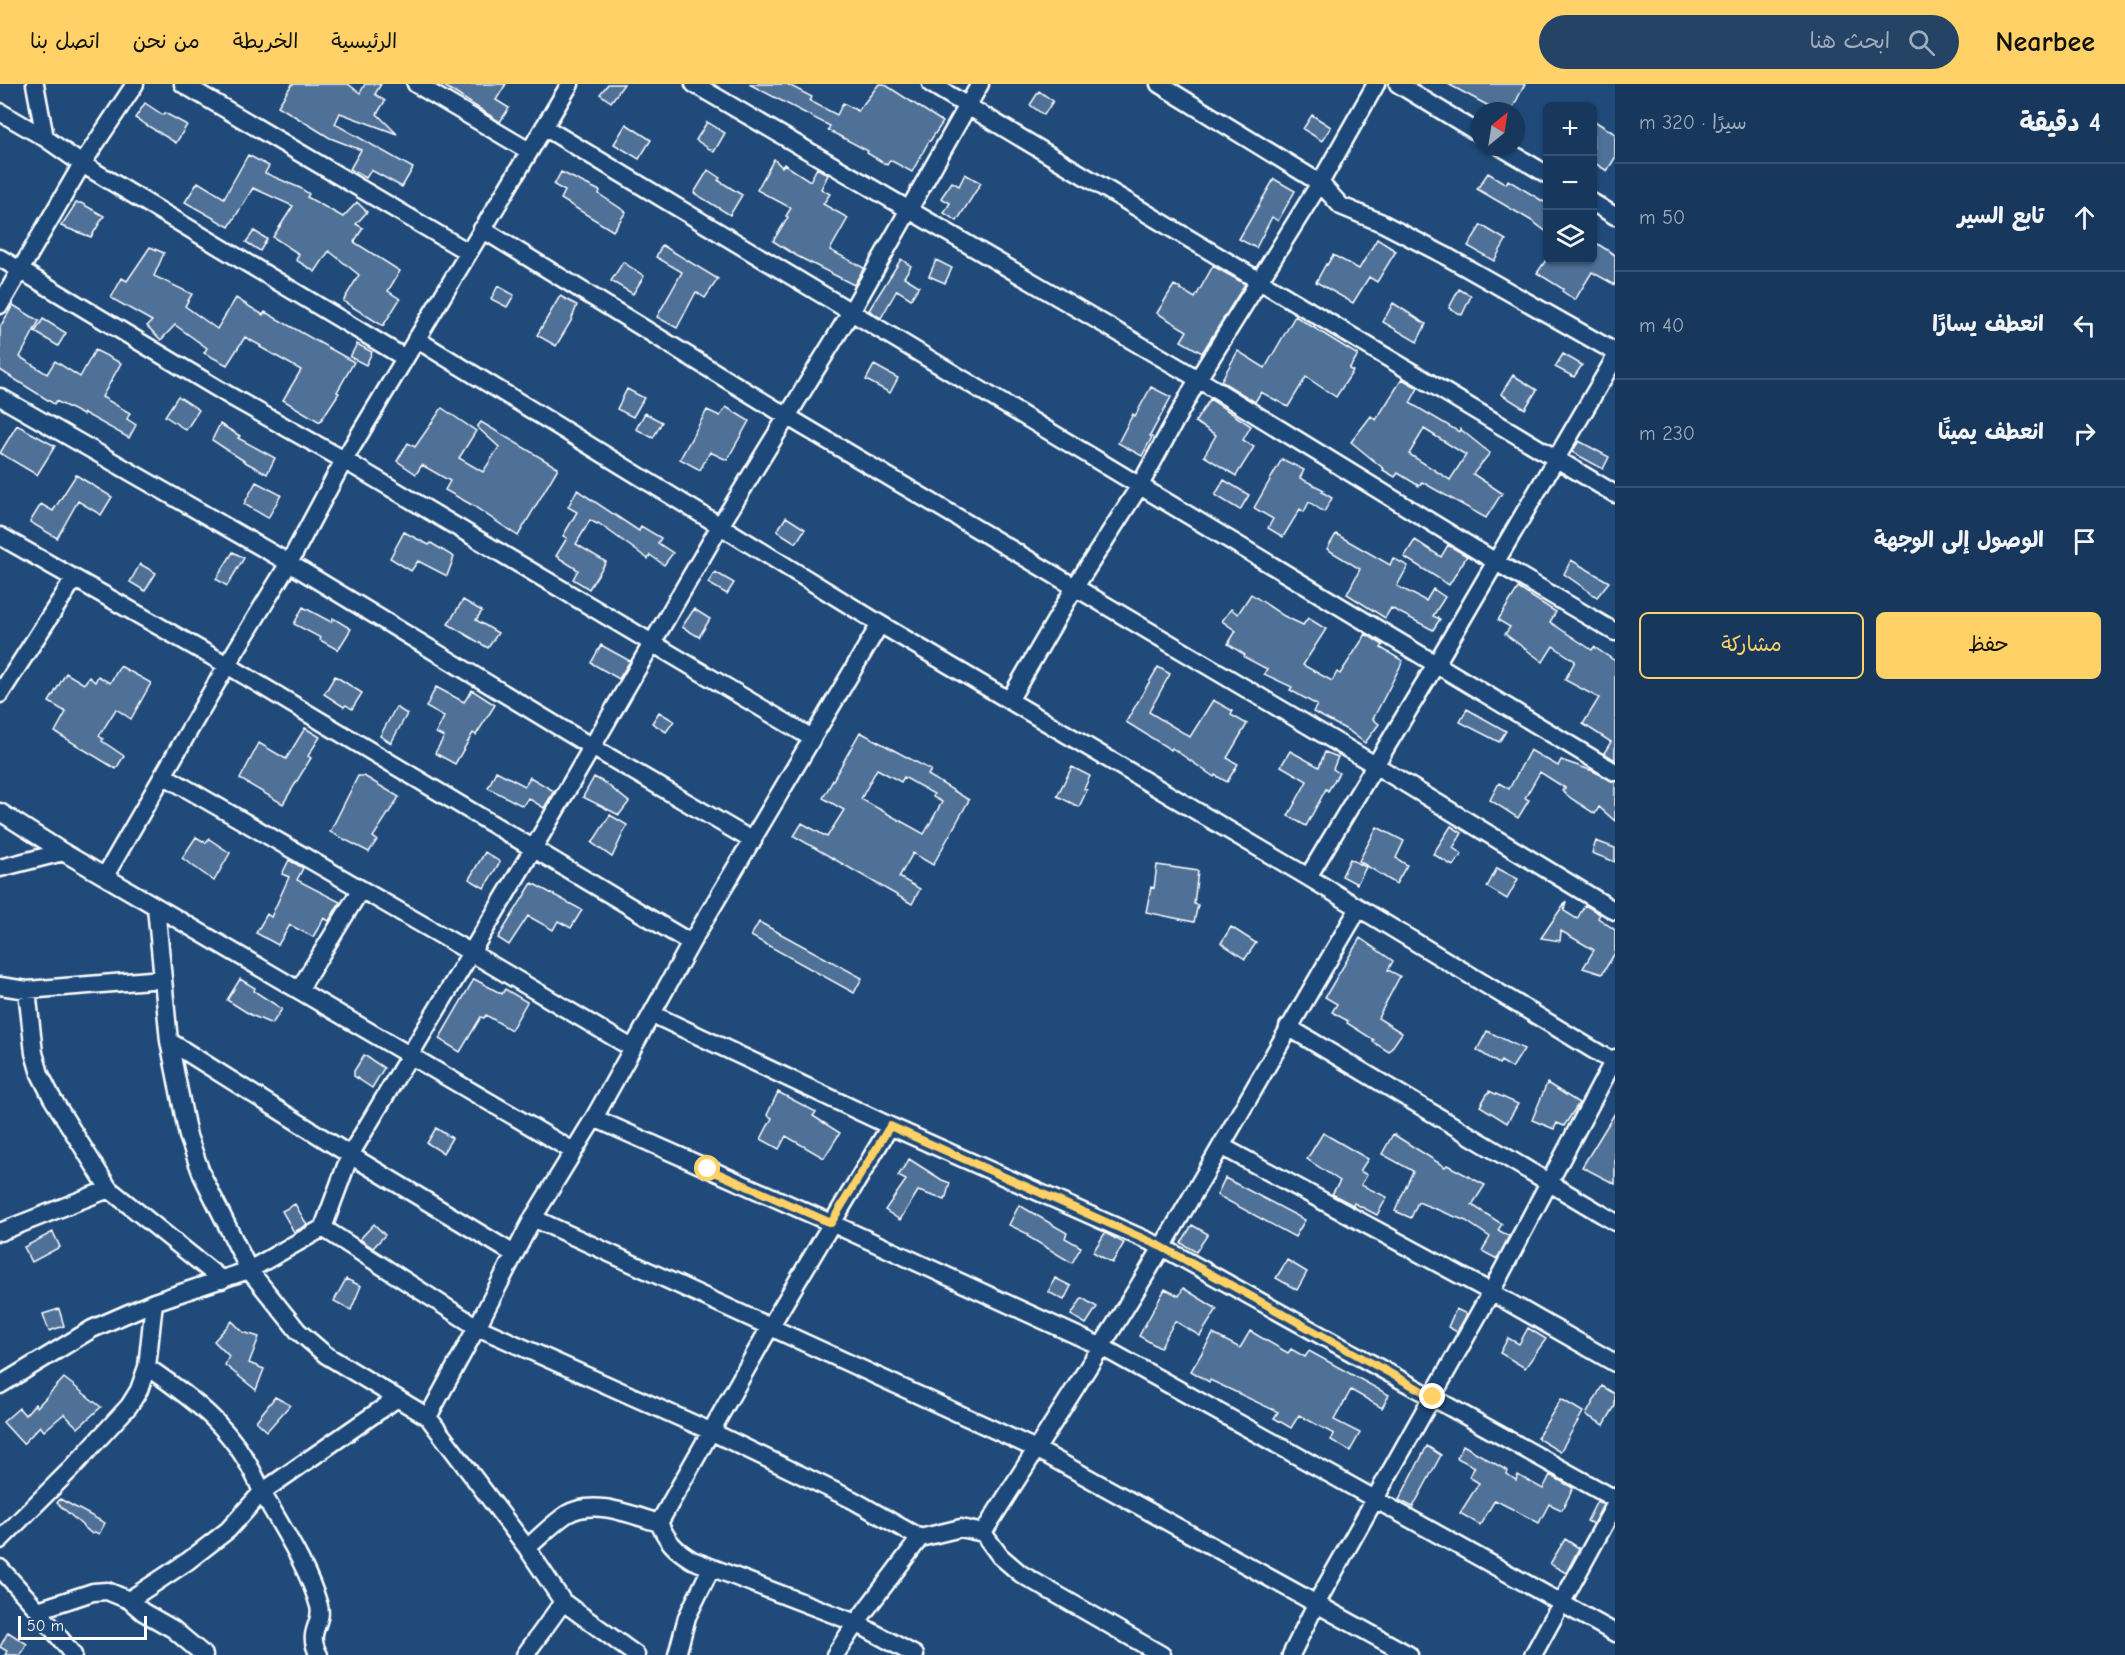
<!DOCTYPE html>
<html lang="ar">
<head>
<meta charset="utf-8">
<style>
  :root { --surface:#17385c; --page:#244365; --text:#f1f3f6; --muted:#9eacbb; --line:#365272; --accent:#ffd166 }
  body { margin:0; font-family:"Comic Neue","Playpen Sans Arabic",sans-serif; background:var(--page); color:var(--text); direction:rtl }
  .controls { position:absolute; right:18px; top:18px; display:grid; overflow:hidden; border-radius:9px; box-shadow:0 2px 4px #0004 }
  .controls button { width:54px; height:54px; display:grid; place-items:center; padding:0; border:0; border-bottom:2px solid var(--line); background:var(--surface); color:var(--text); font:30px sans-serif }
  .compass { position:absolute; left:1471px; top:18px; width:54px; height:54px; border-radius:50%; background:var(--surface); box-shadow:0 2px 4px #0004; rotate:30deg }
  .scale { position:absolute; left:18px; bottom:15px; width:129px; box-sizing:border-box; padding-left:6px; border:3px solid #fff; border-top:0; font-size:16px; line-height:21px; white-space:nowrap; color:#fff; -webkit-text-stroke:4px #1f4a7a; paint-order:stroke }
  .stop { position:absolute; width:18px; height:18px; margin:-14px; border:4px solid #ffd166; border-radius:50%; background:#fff }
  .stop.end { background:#ffd166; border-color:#fff; box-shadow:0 2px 6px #0008 }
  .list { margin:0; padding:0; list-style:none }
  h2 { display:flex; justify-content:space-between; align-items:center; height:78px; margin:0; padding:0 24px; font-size:26px }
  h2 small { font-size:20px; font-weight:400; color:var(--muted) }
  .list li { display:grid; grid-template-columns:39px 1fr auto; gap:18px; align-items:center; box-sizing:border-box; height:108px; padding:0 24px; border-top:2px solid var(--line) }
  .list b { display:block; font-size:22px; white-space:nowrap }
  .list em { font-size:20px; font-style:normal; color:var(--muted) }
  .actions { display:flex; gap:12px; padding:18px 24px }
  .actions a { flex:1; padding:14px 0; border:2px solid var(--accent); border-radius:9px; text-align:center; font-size:21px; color:var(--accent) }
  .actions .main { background:var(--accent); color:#111 }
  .icon { flex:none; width:33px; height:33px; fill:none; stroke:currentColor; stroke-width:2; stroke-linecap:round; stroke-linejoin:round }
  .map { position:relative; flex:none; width:1615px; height:1571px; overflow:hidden; direction:ltr }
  header { display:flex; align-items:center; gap:36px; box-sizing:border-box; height:84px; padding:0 30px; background:var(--accent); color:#111 }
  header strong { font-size:28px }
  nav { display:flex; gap:33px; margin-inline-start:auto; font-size:21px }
  .search { width:420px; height:54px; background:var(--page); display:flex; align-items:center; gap:15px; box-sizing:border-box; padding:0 21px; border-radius:33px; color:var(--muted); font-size:22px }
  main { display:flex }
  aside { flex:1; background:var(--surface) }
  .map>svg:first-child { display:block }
</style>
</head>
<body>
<header>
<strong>Nearbee</strong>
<div class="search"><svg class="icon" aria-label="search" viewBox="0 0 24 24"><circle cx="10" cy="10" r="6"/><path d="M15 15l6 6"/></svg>ابحث هنا</div>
<nav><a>الرئيسية</a><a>الخريطة</a><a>من نحن</a><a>اتصل بنا</a></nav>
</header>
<main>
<aside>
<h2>4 دقيقة<small>سيرًا · 320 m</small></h2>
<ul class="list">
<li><svg class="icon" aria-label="ahead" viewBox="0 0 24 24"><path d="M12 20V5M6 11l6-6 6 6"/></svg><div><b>تابع السير</b></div><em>50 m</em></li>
<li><svg class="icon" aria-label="left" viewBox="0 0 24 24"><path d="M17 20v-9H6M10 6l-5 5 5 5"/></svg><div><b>انعطف يسارًا</b></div><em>40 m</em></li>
<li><svg class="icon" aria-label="right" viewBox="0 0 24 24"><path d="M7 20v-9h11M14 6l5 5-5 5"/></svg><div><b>انعطف يمينًا</b></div><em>230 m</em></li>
<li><svg class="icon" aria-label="arrive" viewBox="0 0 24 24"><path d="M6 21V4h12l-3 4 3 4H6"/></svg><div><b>الوصول إلى الوجهة</b></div></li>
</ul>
<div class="actions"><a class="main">حفظ</a><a>مشاركة</a></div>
</aside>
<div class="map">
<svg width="1615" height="1571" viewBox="0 0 1615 1571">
  <rect width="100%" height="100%" fill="#1f4a7a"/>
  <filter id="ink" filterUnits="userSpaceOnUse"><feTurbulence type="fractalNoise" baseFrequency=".0167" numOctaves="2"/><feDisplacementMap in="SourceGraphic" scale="12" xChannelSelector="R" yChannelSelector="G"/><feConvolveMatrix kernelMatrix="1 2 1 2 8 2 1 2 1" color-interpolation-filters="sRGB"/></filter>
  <g filter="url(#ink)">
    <path fill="#507197" stroke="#fff" stroke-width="1.5" fill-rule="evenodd" d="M292 0H348L360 9 365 0H381L375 10 385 17 377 30 397 50 340 29 335 40 413 84 402 103 371 86 366 94 350 85 361 66 330 54 278 22Z
      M441 0H506L496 16 509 24 500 38Z
      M608 0H624L611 18 600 10Z
      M749 0H787L812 13 810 17 837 31 843 19 858 27 879 0H884L943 38 930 57H929L912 88 890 76 887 81 867 69 868 67 828 46 830 42Z
      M1448 0H1525L1511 27H1498Z
      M1039 7 1053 17 1044 31 1030 21Z
      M145 19 163 31 165 29 187 41 176 59 135 34Z
      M1312 31 1331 43 1322 57 1303 45Z
      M1593 36 1615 50V74L1607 87 1593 78Z
      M707 38 725 49 714 68 696 56Z
      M626 40 651 56 639 75 614 60Z
      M248 71 269 82 265 89 300 104 309 110 307 113 343 133 357 118 367 128 356 140 363 144 354 158 400 187 388 207 400 215 383 242 343 217 359 191 329 167 315 188 296 176 299 170 273 153 293 122 253 104 229 143 185 118 198 98 224 114Z
      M774 75 782 83 784 80 810 97 817 84 828 91 821 105 830 110 823 120 848 134 830 166 864 184 854 201 797 172 773 157 788 133 786 132 791 124 757 106Z
      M708 86 720 94 718 96 742 111 730 131 694 109Z
      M561 88 600 107 599 110 626 128 613 147 561 115 565 107 554 101Z
      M1488 89 1506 100 1508 96 1544 118 1548 113V149L1532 137 1477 105Z
      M965 90 981 99 957 137 944 129 950 119 941 114 952 98 959 102Z
      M1274 95 1295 107 1278 137 1272 133 1256 164 1239 155Z
      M76 119H81L104 132 91 153 61 142Z
      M1481 141 1506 156 1494 177 1468 162Z
      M254 147 267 155 260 167 246 158Z
      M1377 155 1396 167 1377 198 1369 193 1353 219 1316 198 1326 180 1327 181 1333 171 1359 185Z
      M1593 157 1615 171V201L1592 188 1575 216 1562 207 1563 205 1537 189 1546 176H1593Z
      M662 161 718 195 705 214 696 208 677 244 657 233 682 188 656 173Z
      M150 163 164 169 154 192 192 210 185 222 217 245 236 214 263 231 265 228 354 278 337 308 339 309 320 338 283 316 301 286 260 263 261 262 245 253 227 281 204 269 207 264 175 241 161 256 147 242 152 237 111 214 122 194 127 197Z
      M901 175 911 182 904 193 919 202 911 215 897 206 881 234 869 226Z
      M936 176 952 184 945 199 929 192Z
      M623 178 644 192 633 210 611 197Z
      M1213 182 1245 200 1202 269 1181 257 1187 247 1157 229 1174 201 1195 214Z
      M498 202 514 211 507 223 491 215Z
      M1459 205 1471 212 1462 231 1449 224Z
      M560 212 577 221 571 237 556 262 537 251Z
      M1393 219 1426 240 1417 258 1383 238Z
      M13 221 39 237 20 273 47 290 55 277 80 293 95 266 121 279 102 313 130 329 127 335 136 341 129 354 84 329 83 331 56 317 54 320 0 286V243Z
      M1295 232 1358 271 1349 285 1353 287 1336 313 1306 293 1288 323 1261 308 1255 318 1221 297 1238 267 1265 284Z
      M43 235 66 249 58 262 35 248Z
      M357 260 372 268 366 281 350 273Z
      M1563 270 1582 281 1574 293 1555 283Z
      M874 281 898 294 890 309 866 296Z
      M1513 291 1537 306 1525 325 1501 310Z
      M1402 295 1418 304 1410 319 1459 348 1460 345 1490 369 1473 390 1502 409 1486 434 1422 398 1419 402 1398 389 1395 393 1383 386 1384 385 1351 358 1371 332 1376 336ZM1424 345 1466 371 1450 396 1409 370Z
      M1151 303 1171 313 1150 352 1152 353 1142 372 1118 359 1133 330 1135 332Z
      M627 305 644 314 633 333 617 325Z
      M178 312 199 326 186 346 165 332Z
      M1210 315 1251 342 1243 356 1254 363 1236 392 1204 372 1216 351 1195 338Z
      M726 323 749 337 727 376 710 368 700 386 680 375 707 326 720 332Z
      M442 324 476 347 459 374 483 388 499 363 477 343 481 338 558 384 518 452 472 421 445 406 450 397 422 381 416 390 397 377 408 359 415 363Z
      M645 329 662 338 653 354 636 345Z
      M220 340 240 352 238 354 275 374 267 390 247 379 212 356Z
      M17 341 55 362 37 391 0 369Z
      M1579 357 1609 373 1603 385 1572 368Z
      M1282 375 1304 386 1300 394 1324 406 1322 408 1332 414 1324 428 1309 418 1304 428 1300 425 1283 453 1268 444 1273 435 1254 424Z
      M76 391 112 413 101 431 78 417 57 454 30 438 41 420 53 427Z
      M1224 396 1249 411 1240 426 1215 411Z
      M256 398 281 411 268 434 244 420Z
      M577 406 639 447 641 442 661 454 658 459 673 469 664 481 650 471 648 475 598 439 597 440 590 436 576 460 606 478 589 505 573 495 578 486 556 472 567 454 563 452 577 428 568 423Z
      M786 433 805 445 796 459 777 447Z
      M404 448 429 461 431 459 454 473 447 492 418 477 411 487 390 474Z
      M1336 450 1390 481 1393 474 1408 482 1397 502 1426 517 1433 505 1445 513 1433 532 1440 535 1433 546 1391 524 1385 534 1347 510 1360 485 1327 465Z
      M1415 456 1441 473 1448 461 1467 472 1449 501 1404 473Z
      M233 468 244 474 227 502 216 495Z
      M1571 476 1609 498 1597 513 1564 490Z
      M140 480 156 489 145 507 130 498Z
      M715 488 734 499 727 510 708 499Z
      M1518 504 1556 528 1550 538 1592 566 1594 563 1615 577V676L1604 669 1611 658 1583 640 1599 614 1565 596 1575 577 1553 562 1543 578 1505 550 1510 543 1498 536Z
      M1251 510 1284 532 1303 541 1308 534 1326 545 1303 581 1332 597 1337 588 1340 590 1366 550 1383 561 1381 564 1403 577 1373 635 1379 640 1365 659 1349 647 1313 628 1317 621 1290 606 1292 603 1264 590 1267 585 1244 573 1245 571 1228 560 1236 547 1222 537 1231 525 1238 530Z
      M463 516 482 527 476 536 498 549 488 564 448 540Z
      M303 523 331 538 333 534 351 545 338 566 320 556 321 554 294 540Z
      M694 525 710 535 699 553 682 543Z
      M601 561 630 577 619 595 591 579Z
      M120 582 151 599 131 635 116 625 99 652 103 655 102 657 124 672 116 685 55 648 66 628 49 618 66 589 84 600 89 593 95 598 98 592 110 599Z
      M1158 583 1170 590 1149 628 1190 653 1213 616 1233 627 1231 631 1247 640 1227 674 1238 680 1227 698 1215 691 1214 693 1172 664 1171 666 1126 638Z
      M335 592 362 609 352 625 346 621 344 623 324 610Z
      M436 603 464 618 472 606 495 621 476 651 473 649 455 680 435 669 444 653 436 649 444 633 426 623Z
      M396 623 407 630 391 659 380 652Z
      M1467 625 1506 647 1499 658 1460 638Z
      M659 628 674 637 666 648 652 639Z
      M305 644 320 653 308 672 311 674 283 720 240 695 259 659 286 675Z
      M860 648 931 686 928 691 969 716 933 781 913 769 899 793 920 805 912 820 794 752 802 739 827 753 844 726 823 714ZM877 685 901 698 904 693 934 710 933 713 942 718 924 750 861 715Z
      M1530 666 1558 682 1561 676 1593 687 1615 698V737L1599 723 1595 730 1572 715 1562 707 1565 704 1540 688 1525 714 1529 716 1518 734 1490 716 1499 699 1509 705Z
      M1290 667 1319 683 1325 668 1338 673 1333 685 1339 689 1328 707 1326 705 1306 742 1288 732 1307 697 1281 682Z
      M1072 683 1090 692 1084 705 1087 706 1079 723 1057 712Z
      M496 687 525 702 530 693 554 707 544 724 528 714 523 722 488 704Z
      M358 692H364L399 713 373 753 377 756 369 768 330 748Z
      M594 693 605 699 629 718 619 731 583 713Z
      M610 731 627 741 612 773 592 759Z
      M1451 742 1462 749 1453 764 1462 770 1453 782 1433 770Z
      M1377 743 1404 757 1396 774 1407 781 1396 800 1359 777Z
      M196 753 206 759 209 755 230 769 214 797 182 774Z
      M1596 757 1615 764V778L1592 769Z
      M485 768 500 778 484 804 469 795Z
      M1350 775 1366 783 1357 800 1342 792Z
      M289 776 303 784 297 796 340 818 329 837 324 834 313 853 290 841 278 861 256 849 267 830 271 833 289 793 282 790Z
      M1157 781 1198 787 1194 820 1198 821 1194 838 1146 828 1151 803 1154 804Z
      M1497 784 1518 795 1507 815 1487 803Z
      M532 799 582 826 571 844 558 837 553 846 528 832 509 861 498 854Z
      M1566 817 1564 827 1577 835 1585 821 1600 830 1598 834 1615 846V869L1602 890 1583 884 1594 866 1561 847 1560 857 1541 854Z
      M759 838 862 894 854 909 751 852Z
      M1231 843 1256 859 1245 875 1221 859Z
      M1360 854 1393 877 1388 886 1400 892 1378 934 1402 949 1389 968 1373 958 1374 956 1347 939 1348 937 1332 928 1337 920 1325 913Z
      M240 895 255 904 254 907 282 925 272 940 251 931 227 916Z
      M474 895 502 910 505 905 527 918 511 946 486 931 484 934 481 933 460 968 439 955Z
      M1487 947 1524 965 1512 984 1501 977 1499 980 1477 966Z
      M364 971 384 984 372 1004 354 992V987Z
      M1547 999 1579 1019 1564 1042 1557 1039 1554 1045 1532 1036Z
      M1489 1007 1518 1020 1507 1039 1480 1022Z
      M778 1008 816 1028 813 1032 840 1049 824 1074 786 1052 779 1065 761 1055 772 1034 767 1031Z
      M1615 1029V1100L1582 1083Z
      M436 1044 452 1054 443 1069 427 1059Z
      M1323 1049 1368 1075 1360 1087 1367 1091 1361 1101 1387 1113 1377 1131 1354 1119 1353 1121 1332 1110 1340 1097 1307 1075Z
      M1393 1050 1445 1083 1447 1081 1485 1101 1472 1121 1502 1140 1498 1146 1509 1152 1497 1175 1482 1167 1490 1153 1466 1137 1418 1118 1411 1134 1395 1127 1413 1087 1382 1070Z
      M909 1075 942 1096 950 1099 945 1116 918 1107 900 1136 885 1126 906 1096 898 1092Z
      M1225 1094 1305 1136 1295 1153 1217 1111Z
      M295 1120 307 1141 294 1148 282 1127Z
      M1019 1121 1067 1149 1065 1154 1081 1163 1072 1179 1027 1152 1028 1150 1009 1141Z
      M374 1140 385 1151 373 1164 360 1155Z
      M1192 1141 1208 1150 1196 1168 1181 1159Z
      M53 1148 60 1163 32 1178 24 1163Z
      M1105 1149 1124 1159 1112 1179 1093 1168Z
      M1287 1176 1307 1188 1297 1206 1276 1194Z
      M1055 1194 1071 1202 1064 1216 1048 1208Z
      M346 1195 361 1202 351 1226 334 1217Z
      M1183 1204 1217 1225 1200 1252 1175 1237 1160 1264 1139 1252 1165 1205 1179 1212Z
      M1082 1214 1097 1223 1086 1240 1071 1231Z
      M59 1225 64 1242 49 1247 43 1230Z
      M1456 1225 1467 1230 1457 1248 1448 1243Z
      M232 1237 243 1248 259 1253 249 1279 264 1285 256 1306 225 1281 229 1272 214 1257Z
      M1528 1244 1546 1255 1525 1284 1500 1269 1508 1254 1519 1260Z
      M1250 1247 1288 1269 1291 1265 1305 1273 1309 1267 1389 1311 1382 1324 1351 1306 1334 1336 1360 1349 1350 1367 1331 1356 1334 1350 1299 1331 1291 1344 1274 1334 1278 1328 1210 1296 1209 1298 1191 1287 1213 1250 1240 1264Z
      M64 1294 101 1323 78 1344 64 1330 44 1347 40 1342 23 1360 3 1338 19 1324 25 1331 35 1320 37 1323Z
      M1602 1302 1615 1310V1322L1604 1341 1586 1331Z
      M275 1313 290 1321 267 1347 256 1337Z
      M1561 1315 1583 1328 1560 1368 1537 1354Z
      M1463 1361 1508 1387 1507 1390 1516 1396 1518 1391 1543 1405 1550 1391 1573 1404 1562 1426 1549 1420 1539 1439 1495 1416 1480 1441 1460 1429 1479 1399 1469 1393 1475 1383 1457 1374Z
      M1427 1362 1441 1371 1413 1423 1399 1416Z
      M60 1415 105 1439 99 1450 95 1448 92 1450 57 1419Z
      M1597 1417 1603 1421 1593 1440 1587 1437Z
      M1565 1455 1579 1464 1566 1489 1550 1480Z
      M8 1548 27 1560 21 1571H5L7 1567 0 1563Z"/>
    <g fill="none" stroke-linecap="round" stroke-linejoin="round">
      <g stroke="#fff" stroke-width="21">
        <path id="minor" d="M35 0 45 54
          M183 0 468 168
          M416 0 529 67
          M694 0 1198 295 1496 478 1615 548
          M931 0 1615 410
          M1159 0 1320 99 1341 122 1382 139 1444 171 1615 268
          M1398 0 1480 50
          M0 28 45 54 82 80 405 274
          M544 43 1615 688
          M1501 63 1548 91
          M1592 118 1615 132
          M482 145 788 333 1375 681 1615 827
          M0 174 230 312 344 376 812 654
          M0 221 82 80 135 0
          M416 255 880 540 1308 793 1615 979
          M0 313 289 479 592 663 753 757
          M0 452 227 581 691 859
          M0 610 74 495
          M1010 615 1075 503 1139 403 1198 295 1320 99 1376 0
          M163 691 470 868 632 964
          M0 728 63 768 573 1067
          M0 784 63 768
          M105 792 227 581 289 479 344 376 570 0
          M1308 793 1436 580 1615 274
          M156 823 169 957 188 1052 202 1091 249 1186 323 1144 350 1071 533 765 720 442 851 228 980 0
          M0 902 27 906 163 895
          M27 906 34 969 40 990 52 1014 109 1105
          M299 906 361 805
          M652 930 890 1042 1162 1163 1615 1415
          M1288 943 1615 1138
          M169 957 350 1071 514 1170
          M594 1034 831 1139 1102 1263 1615 1549
          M1221 1062 1491 1208 1615 1279
          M533 1134 1036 1365 1409 1571
          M323 1144 477 1243 710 1347 853 1416 920 1454 961 1444 983 1449 1000 1472 1021 1490 1162 1571
          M0 1148 109 1105 222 1196
          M147 1283C199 1319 237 1347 262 1408L396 1315
          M0 1301 92 1245 154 1218 249 1186 298 1247 326 1271 428 1333 527 1464 563 1518 636 1571
          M428 1333 477 1243 533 1134 594 1034 691 859 880 540
          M659 1439 770 1243 890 1042
          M659 1439C668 1458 674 1465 692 1476L856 1539 915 1571
          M983 1449C1043 1354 1104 1261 1161 1165 1228 1052 1292 937 1359 824
          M0 1456 71 1385 129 1322 139 1306 147 1283 154 1218
          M527 1464C540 1453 553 1439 567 1430 594 1414 632 1431 659 1439
          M0 1484 38 1526 73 1571
          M129 1516 143 1528 173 1545 204 1571
          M38 1526 93 1508 107 1507 129 1516 188 1477 228 1446 262 1408C281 1442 309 1485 319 1522 324 1540 305 1547 319 1571
          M525 1571 563 1518
          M677 1571 687 1533 711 1484
          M835 1571 856 1539 920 1454
          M1291 1571 1316 1520 1491 1208 1615 974
          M1533 1571 1615 1421"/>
      </g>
      <use href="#minor" stroke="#1f4a7a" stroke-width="16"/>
    </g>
  </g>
  <g fill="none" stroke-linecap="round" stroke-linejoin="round" filter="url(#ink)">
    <path stroke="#ffd166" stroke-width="8" d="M708 1085 831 1139 890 1042 1162 1163 1433 1313"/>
  </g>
</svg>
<div class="controls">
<button>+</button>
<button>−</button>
<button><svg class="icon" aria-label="layers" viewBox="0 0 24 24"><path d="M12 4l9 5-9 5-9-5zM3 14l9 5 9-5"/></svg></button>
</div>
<svg class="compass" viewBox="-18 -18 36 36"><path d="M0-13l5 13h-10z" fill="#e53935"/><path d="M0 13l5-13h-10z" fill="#9eacbb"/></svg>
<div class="scale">50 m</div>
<div class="stop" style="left:708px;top:1085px"></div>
<div class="stop end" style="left:1433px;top:1313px"></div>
</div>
</main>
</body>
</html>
